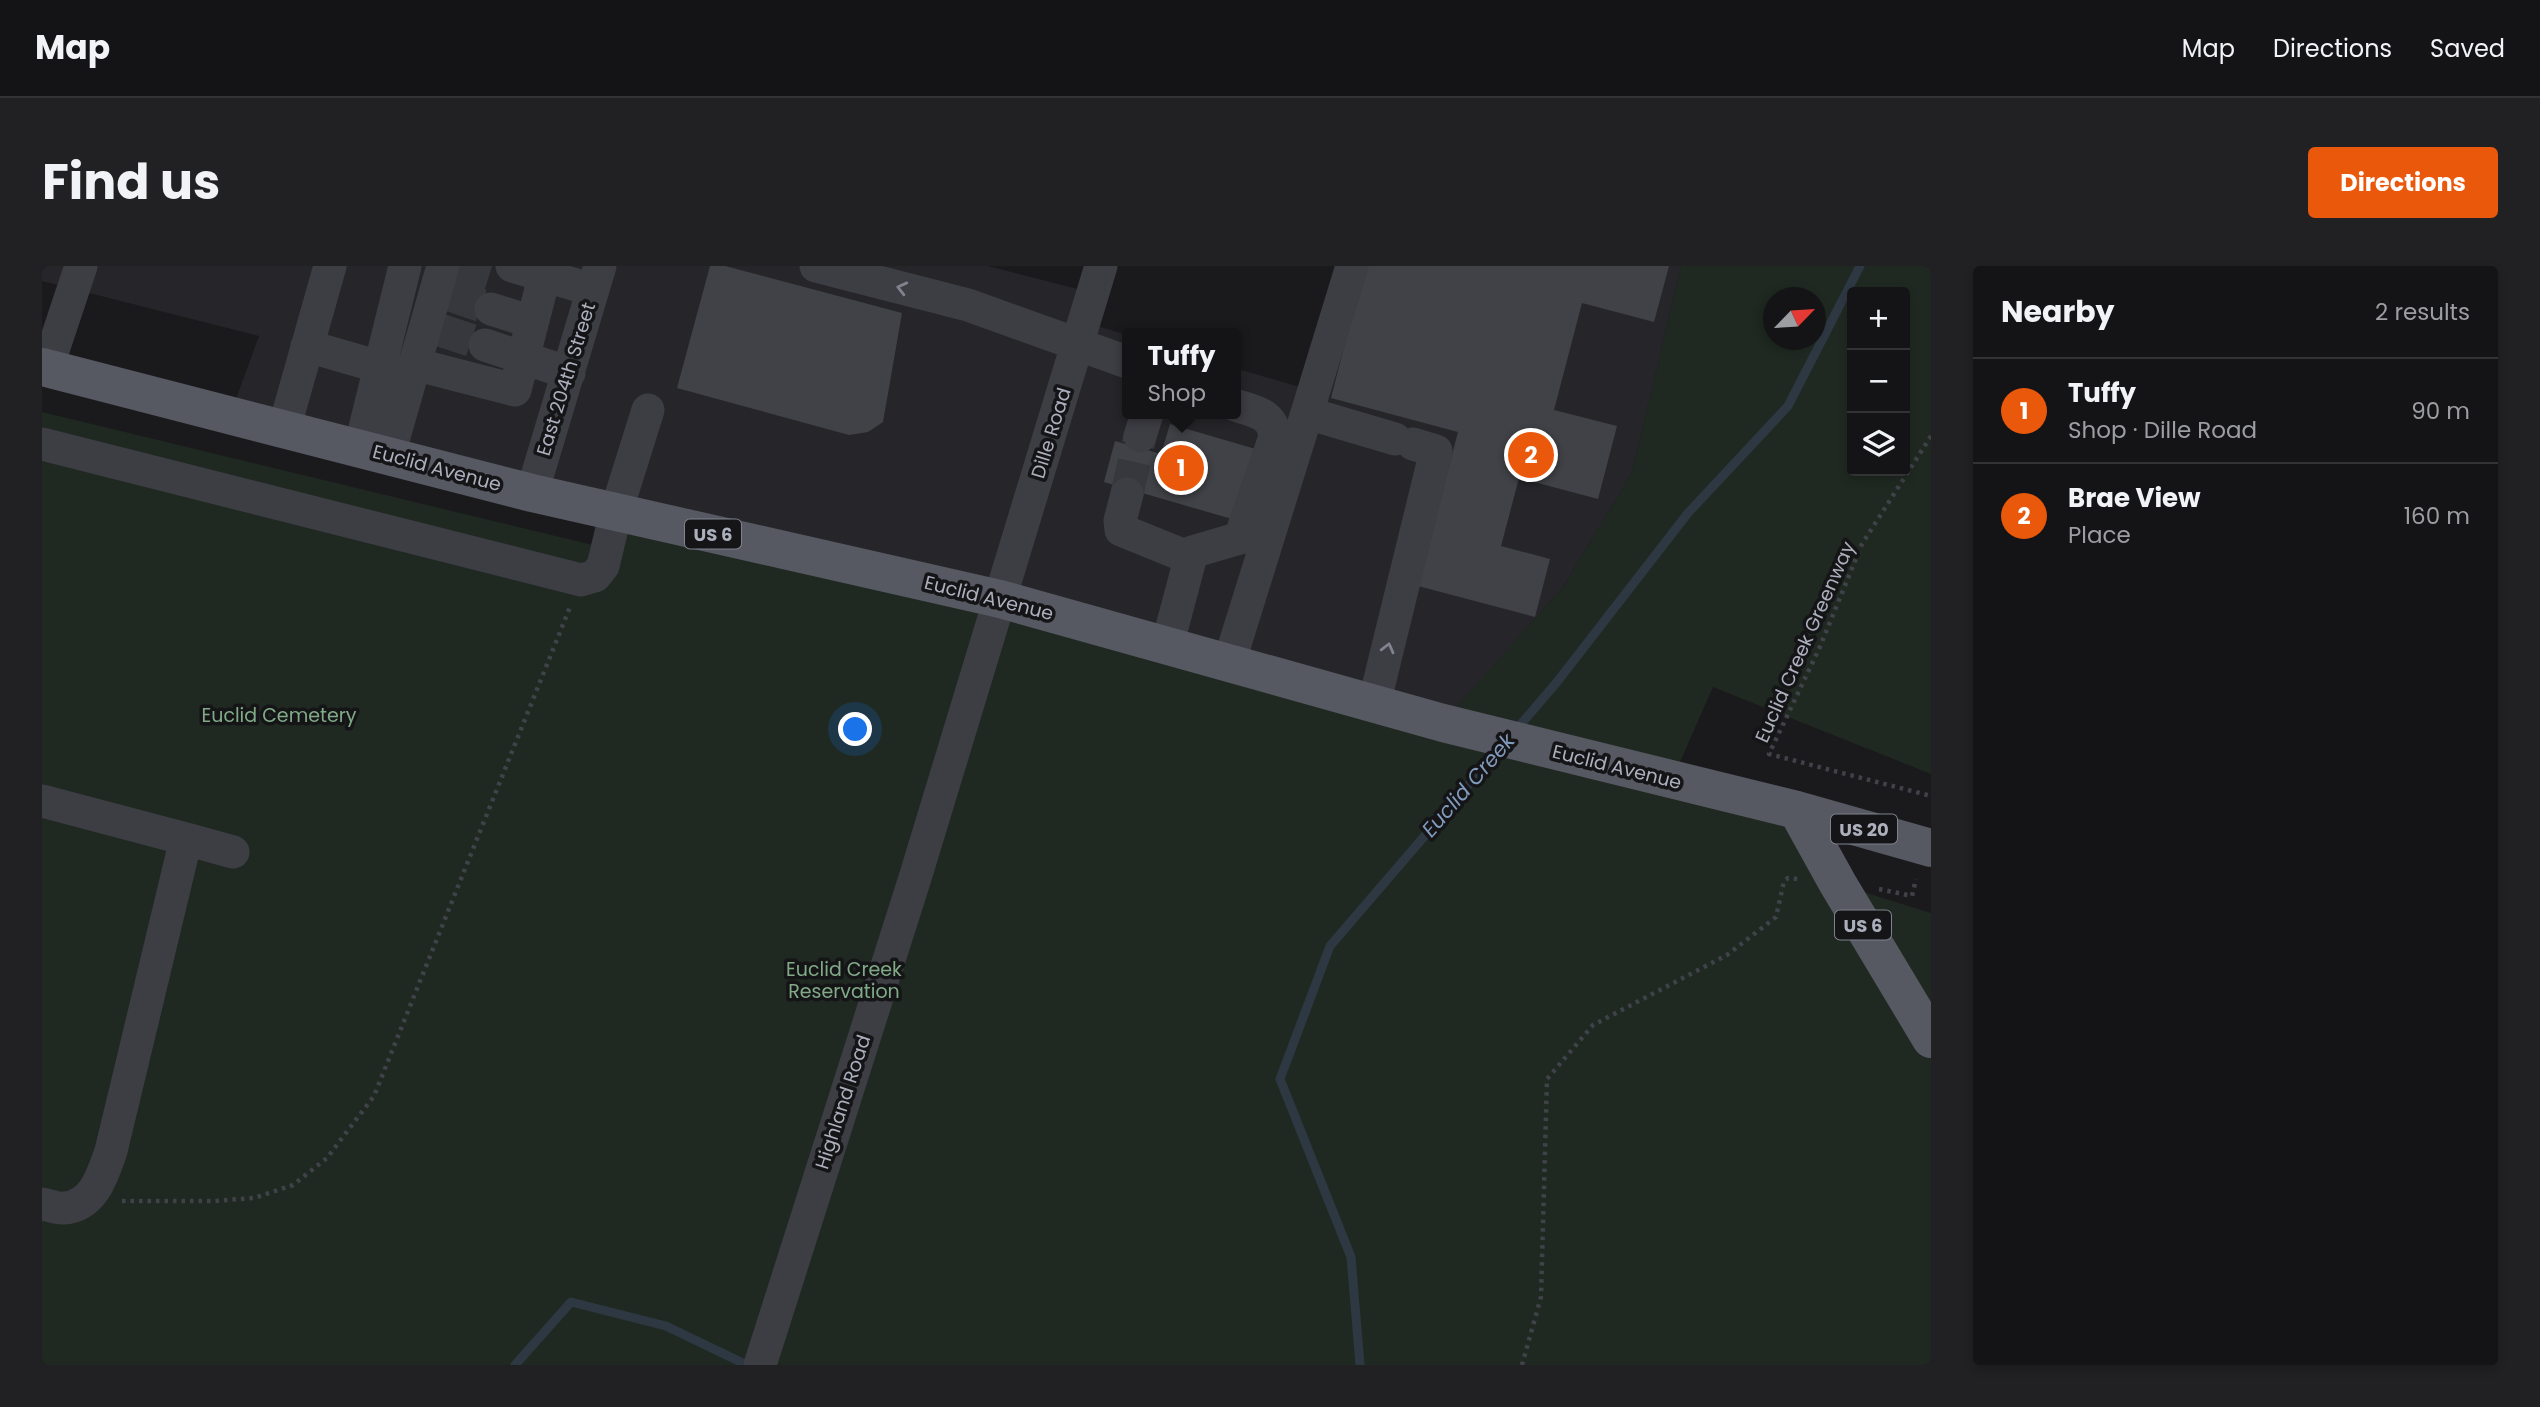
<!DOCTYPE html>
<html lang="en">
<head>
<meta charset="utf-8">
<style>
  :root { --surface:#141416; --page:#212123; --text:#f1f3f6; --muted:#9d9ea1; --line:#333335; --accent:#ea580c }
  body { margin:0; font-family:Poppins,sans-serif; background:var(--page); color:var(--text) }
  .controls { position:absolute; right:21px; top:21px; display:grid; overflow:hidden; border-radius:7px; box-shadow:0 4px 10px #0003 }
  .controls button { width:63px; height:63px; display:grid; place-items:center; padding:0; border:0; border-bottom:2px solid var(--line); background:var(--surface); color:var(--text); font:35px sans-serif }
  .compass { position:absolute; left:1721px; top:21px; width:63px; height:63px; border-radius:50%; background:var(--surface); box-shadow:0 4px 10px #0003; rotate:65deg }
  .you { position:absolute; left:814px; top:464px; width:24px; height:24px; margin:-18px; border:5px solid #fff; border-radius:50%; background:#1a73e8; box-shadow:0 0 0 10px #1a73e833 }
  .badge { display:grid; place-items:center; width:46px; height:46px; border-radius:50%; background:var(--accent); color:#fff; font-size:23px; font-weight:700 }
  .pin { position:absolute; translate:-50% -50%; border:4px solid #fff; box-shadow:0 2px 7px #0006 }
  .popup { position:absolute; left:1080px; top:62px; width:119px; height:91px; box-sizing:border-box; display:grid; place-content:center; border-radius:7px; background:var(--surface); filter:drop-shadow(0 2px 5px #0005); font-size:23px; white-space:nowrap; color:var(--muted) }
  .popup b { font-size:26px; color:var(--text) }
  .popup::after { content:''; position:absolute; left:50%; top:100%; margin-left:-14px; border:14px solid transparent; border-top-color:var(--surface) }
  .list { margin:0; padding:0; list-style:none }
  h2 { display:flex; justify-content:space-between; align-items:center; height:91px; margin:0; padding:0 28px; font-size:30px }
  h2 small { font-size:23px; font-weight:400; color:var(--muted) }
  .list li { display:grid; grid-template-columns:46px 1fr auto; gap:21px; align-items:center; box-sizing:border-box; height:105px; padding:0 28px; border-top:2px solid var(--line) }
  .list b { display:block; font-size:26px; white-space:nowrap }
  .list p { margin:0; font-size:23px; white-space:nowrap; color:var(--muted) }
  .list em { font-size:23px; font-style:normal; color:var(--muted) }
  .icon { flex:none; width:38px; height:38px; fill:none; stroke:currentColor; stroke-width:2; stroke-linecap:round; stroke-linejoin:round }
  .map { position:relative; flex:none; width:1889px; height:1099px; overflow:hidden; border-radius:7px }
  header { display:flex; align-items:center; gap:42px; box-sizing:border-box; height:98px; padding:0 35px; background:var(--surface); border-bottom:2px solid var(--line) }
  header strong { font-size:33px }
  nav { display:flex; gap:38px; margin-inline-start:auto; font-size:24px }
  .intro { display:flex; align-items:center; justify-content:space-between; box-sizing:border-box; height:168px; padding:0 42px }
  h1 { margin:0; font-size:49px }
  .button { padding:18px 32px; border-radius:7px; background:var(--accent); color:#fff; font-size:24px; font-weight:700 }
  main { display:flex; gap:42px; padding:0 42px }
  aside { flex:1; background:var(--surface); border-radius:7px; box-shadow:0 4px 10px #0003 }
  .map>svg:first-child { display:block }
</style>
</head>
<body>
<header>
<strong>Map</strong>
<nav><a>Map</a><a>Directions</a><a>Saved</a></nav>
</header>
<div class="intro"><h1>Find us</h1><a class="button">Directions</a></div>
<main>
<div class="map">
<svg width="1889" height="1099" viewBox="0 0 1889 1099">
  <rect width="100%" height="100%" fill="#1a1a1d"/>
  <path fill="#26262a" d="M0 0H946L1051 27 1042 56 1085 69V148H1193V102L1271 125 1310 0H1639L1590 207 1521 321 1401 457 188 149 217 70 0 15Z"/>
  <path fill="#1f2921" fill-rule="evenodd" d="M1639 0H1889V508L1671 421 1630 514 1755 544 1799 619 1889 647V1099H0V146L559 281 574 246 1400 457 1521 321 1590 207ZM1810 26H1863V205H1810ZM1731 32H1773V74H1731Z"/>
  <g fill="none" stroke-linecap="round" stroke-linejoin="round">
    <path stroke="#2e3843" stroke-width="9" d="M1474 464 1515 416 1646 247 1746 140 1818 0
      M473 1099 529 1036 624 1060 705 1099
      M1318 1099 1309 991 1238 813 1288 680 1460 480"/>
  </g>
  <path fill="#414247" d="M668 0H683L860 47 841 156 826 166 807 169 635 122Z
    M1323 0H1627L1612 56 1540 37 1512 144 1575 160 1556 233 1477 212 1459 280 1508 293 1493 351 1376 320 1416 166 1289 132Z
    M1128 158 1217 184 1197 255 1062 216 1073 175 1119 188Z"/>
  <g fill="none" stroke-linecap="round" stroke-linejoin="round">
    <path stroke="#37383d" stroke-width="33" stroke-dasharray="33 17" stroke-linecap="butt" d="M414 5 455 18
      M408 29 449 43
      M398 64 443 79
      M1085 228 1098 170"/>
    <path stroke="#414249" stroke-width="4.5" stroke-dasharray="3.5 5" stroke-linecap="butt" d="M1889 170 1820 278 1777 383 1727 488 1889 530
      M1837 623 1870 630 1874 613
      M80 935H172L212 932 251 919 285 892 332 830 528 341
      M1480 1099 1499 1031 1505 813 1551 759 1685 689 1734 651 1742 615 1746 612 1756 613"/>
    <path stroke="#3d3d44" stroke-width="33" d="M470 0 551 24
      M774 0 926 39 1085 96
      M449 43 490 56
      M443 79 527 107
      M265 80 338 101
      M372 98 473 124 505 0
      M5 102 39 0
      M1265 147 1310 0
      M242 163 288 0
      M1098 170 1105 148
      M0 178 539 314 553 310 561 300 574 246 606 144
      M318 182 363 0
      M347 188 401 0
      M490 227 558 0
      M1085 228 1078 255 1079 264 1148 292
      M1125 380 1150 286 1198 272 1233 171C1231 147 1213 146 1193 139
      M1187 397 1265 147 1353 173
      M1332 438 1394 185 1371 178
      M0 535 144 573
      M0 938C6 939 16 943 22 942 52 940 61 908 69 885L144 573 191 586
      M718 1099 873 612 1059 0"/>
    <path stroke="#565862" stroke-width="38" d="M0 101 490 227 958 333 1401 457 1755 544 1889 582
      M1755 544 1796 618 1889 773"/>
  </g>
  <defs><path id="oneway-chevron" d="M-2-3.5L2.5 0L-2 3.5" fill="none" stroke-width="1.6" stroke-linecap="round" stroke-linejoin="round" transform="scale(1.75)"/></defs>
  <g stroke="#80828d">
    <use href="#oneway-chevron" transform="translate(860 22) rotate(-166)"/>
    <use href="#oneway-chevron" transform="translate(1346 382) rotate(-76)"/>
  </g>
  <g text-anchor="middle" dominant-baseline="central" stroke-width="7" stroke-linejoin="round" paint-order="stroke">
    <g fill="#151518" stroke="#7f828c" stroke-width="2">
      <rect x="643" y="253.5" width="56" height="29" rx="5"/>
      <rect x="1789" y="548.5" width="66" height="29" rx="5"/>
      <rect x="1793" y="644.5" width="56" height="29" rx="5"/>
    </g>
    <g font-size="18" font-weight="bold" fill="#acb0bd">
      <text x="671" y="268">US 6</text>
      <text x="1822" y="563">US 20</text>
      <text x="1821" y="659">US 6</text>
    </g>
    <g font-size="19" fill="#acb0bd" stroke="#151518">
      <text transform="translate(524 113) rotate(-73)">East 204th Street</text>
      <text transform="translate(1009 167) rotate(-73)">Dille Road</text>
      <text transform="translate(395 202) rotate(15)">Euclid Avenue</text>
      <text transform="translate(947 332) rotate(14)">Euclid Avenue</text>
      <text transform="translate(1763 376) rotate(-66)">Euclid Creek Greenway</text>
      <text transform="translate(1575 501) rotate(14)">Euclid Avenue</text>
      <text transform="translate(801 836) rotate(-72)">Highland Road</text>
    </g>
    <g font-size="19" fill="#81aa87" stroke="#151518">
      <text x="237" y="449">Euclid Cemetery</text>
      <text x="802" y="703">Euclid Creek<tspan x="802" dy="22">Reservation</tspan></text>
    </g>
    <g font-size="21" font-style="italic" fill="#809bbb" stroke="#151518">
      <text transform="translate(1426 519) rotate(-49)">Euclid Creek</text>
    </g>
  </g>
</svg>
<div class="controls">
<button>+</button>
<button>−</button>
<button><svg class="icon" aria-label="layers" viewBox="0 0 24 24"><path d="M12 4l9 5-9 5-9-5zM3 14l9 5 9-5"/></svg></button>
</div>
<svg class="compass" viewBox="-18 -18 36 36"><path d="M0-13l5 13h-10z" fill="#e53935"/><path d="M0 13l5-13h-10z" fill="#9d9ea1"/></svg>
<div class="you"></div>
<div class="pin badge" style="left:1139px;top:202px">1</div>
<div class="popup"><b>Tuffy</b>Shop</div>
<div class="pin badge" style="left:1489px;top:189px">2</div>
</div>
<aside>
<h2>Nearby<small>2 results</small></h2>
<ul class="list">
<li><span class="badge">1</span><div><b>Tuffy</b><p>Shop · Dille Road</p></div><em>90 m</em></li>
<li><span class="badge">2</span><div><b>Brae View</b><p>Place</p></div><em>160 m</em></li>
</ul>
</aside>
</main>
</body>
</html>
